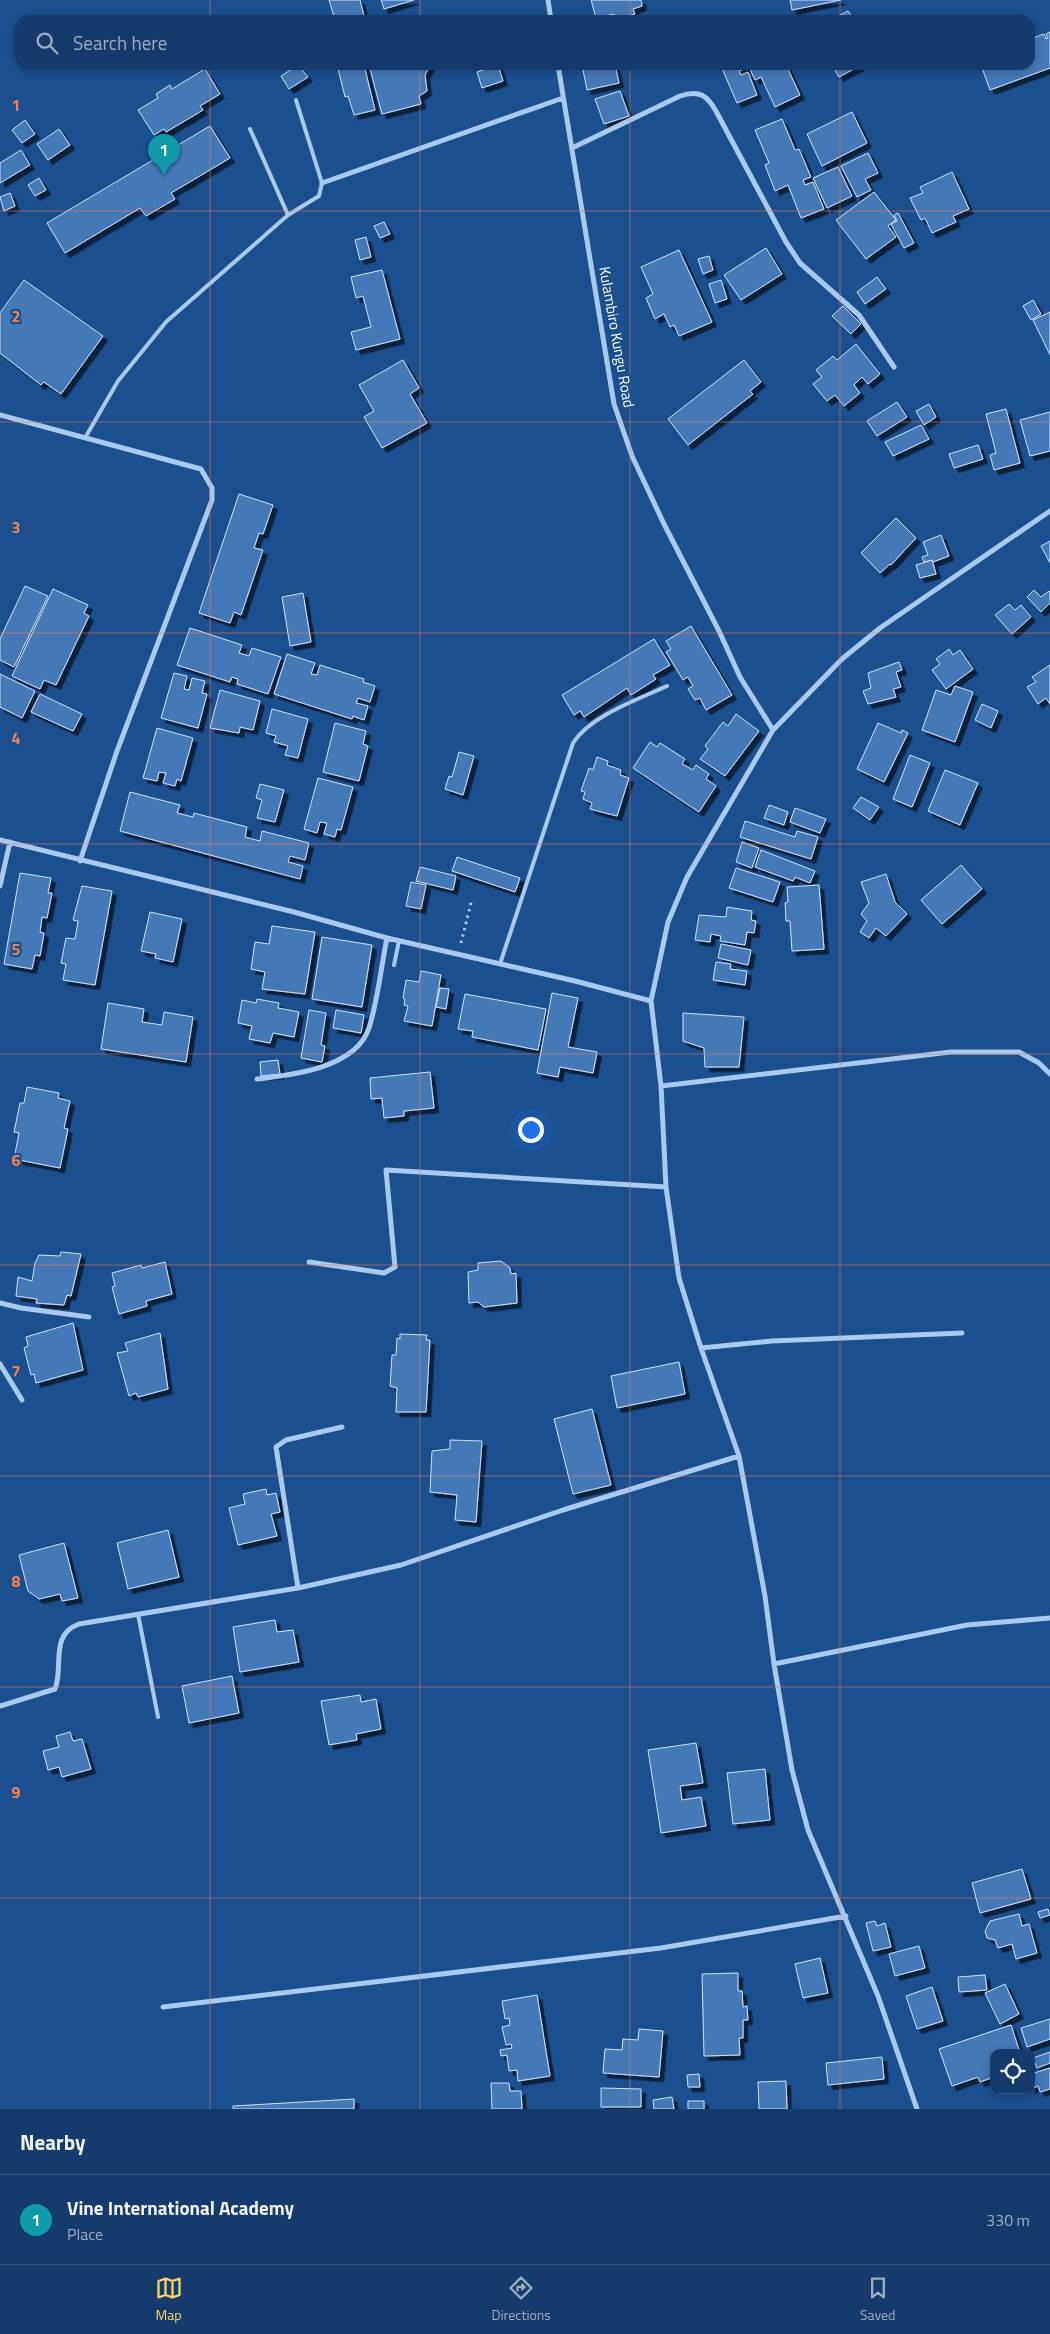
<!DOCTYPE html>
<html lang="en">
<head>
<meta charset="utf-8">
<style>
  :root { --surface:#143b6b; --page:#214673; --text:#f1f3f6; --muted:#9dadc1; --line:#33557e; --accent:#ffd166 }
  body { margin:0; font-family:"Titillium Web",sans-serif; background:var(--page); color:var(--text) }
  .controls { position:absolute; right:15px; bottom:15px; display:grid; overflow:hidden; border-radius:10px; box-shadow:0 2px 8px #0003 }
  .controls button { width:45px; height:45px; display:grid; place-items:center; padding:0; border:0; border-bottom:1px solid var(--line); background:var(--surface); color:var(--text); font:25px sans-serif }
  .you { position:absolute; left:530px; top:1129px; width:18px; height:18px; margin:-12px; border:4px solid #fff; border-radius:50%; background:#1a73e8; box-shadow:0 0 0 8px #1a73e833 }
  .badge { display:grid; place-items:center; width:32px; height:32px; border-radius:50%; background:var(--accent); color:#fff; font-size:16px; font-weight:700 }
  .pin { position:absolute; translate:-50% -41px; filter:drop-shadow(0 1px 2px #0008) }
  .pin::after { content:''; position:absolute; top:26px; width:18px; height:15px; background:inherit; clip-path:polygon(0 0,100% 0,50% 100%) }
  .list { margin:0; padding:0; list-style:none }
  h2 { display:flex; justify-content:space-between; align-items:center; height:65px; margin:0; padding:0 20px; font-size:21px }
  h2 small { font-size:16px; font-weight:400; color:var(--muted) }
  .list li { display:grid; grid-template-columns:32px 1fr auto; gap:15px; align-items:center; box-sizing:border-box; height:90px; padding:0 20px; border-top:1px solid var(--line) }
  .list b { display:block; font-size:19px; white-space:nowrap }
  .list p { margin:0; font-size:16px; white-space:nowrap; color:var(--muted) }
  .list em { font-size:16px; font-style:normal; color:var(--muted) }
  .icon { flex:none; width:28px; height:28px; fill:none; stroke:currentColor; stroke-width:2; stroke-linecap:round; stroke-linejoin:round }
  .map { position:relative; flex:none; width:1050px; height:2109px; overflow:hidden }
  .search { position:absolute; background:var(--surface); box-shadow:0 2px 8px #0003; left:15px; right:15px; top:15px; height:55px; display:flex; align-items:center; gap:12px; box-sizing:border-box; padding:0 18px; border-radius:15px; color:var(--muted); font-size:19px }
  .sheet { height:155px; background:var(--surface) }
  nav { display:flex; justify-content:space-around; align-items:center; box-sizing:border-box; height:70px; border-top:1px solid var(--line); background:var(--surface); font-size:14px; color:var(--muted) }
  nav a { display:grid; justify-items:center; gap:2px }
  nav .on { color:var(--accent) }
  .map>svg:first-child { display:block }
</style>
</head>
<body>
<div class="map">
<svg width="1050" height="2109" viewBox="0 0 1050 2109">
  <defs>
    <filter id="shadow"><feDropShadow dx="4.5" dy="4.5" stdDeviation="0" flood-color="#0009"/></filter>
  </defs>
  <rect width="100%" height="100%" fill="#1b4f8f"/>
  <path fill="#4478b7" stroke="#cfe3fa" filter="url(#shadow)" d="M329 0H360L364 16 356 18 357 20H335Z
    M381 0H414L384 9Z
    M591 0H641L642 6 633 9 635 14 616 19 614 14 596 18Z
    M790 0H841L792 10Z
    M848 11 854 20H831Z
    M1050 32V68L990 90 981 65H1030V39L1044 34 1046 39 1048 38 1046 34Z
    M298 65 308 77 289 89 281 76Z
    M352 65H364L375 110 354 115 348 96 345 97 338 69Z
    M369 65H430L425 75 427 91 419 96 421 104 382 114Z
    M498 65 503 81 482 88 477 72Z
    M605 65H615L619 83 587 90 583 70Z
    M745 65 746 68 739 71 741 75 748 72 757 95 737 103 721 66Z
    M748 65H786L800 95 775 107 761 77 755 80Z
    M832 65H861L839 77Z
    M205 69 220 94 200 106 203 110 166 132 164 129 154 135 138 110 158 98 156 94 170 85 172 89Z
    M620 91 629 116 604 124 595 99Z
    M852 112 867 143 822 166 807 134Z
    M782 119 795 150 799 149 811 177 803 180 805 185 813 182 824 209 801 218 788 185 775 191 765 165 769 163 755 130Z
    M25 120 35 134 22 143 12 130Z
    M210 126 230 158 171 193 175 199 146 216 140 208 65 253 47 223Z
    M59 129 70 145 48 160 37 144Z
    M21 150 30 165 0 183V163Z
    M868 153 878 173 865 179 871 190 857 197 841 166Z
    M838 167 852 196 827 208 813 178Z
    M952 172 969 209 953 216 956 222 932 233 925 218 921 220 910 198 923 193 920 187Z
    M39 178 46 190 35 196 28 185Z
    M874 192 896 220 888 226 896 237 866 259 836 220Z
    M10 193 15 206 4 211 0 197Z
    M898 213 914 243 904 248 891 224 897 221 894 215Z
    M384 222 390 234 380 238 374 226Z
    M366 237 371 257 360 260 355 240Z
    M766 248 782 274 741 300 724 275Z
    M679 250 712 322 679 336 674 325 670 327 664 314 655 319 646 298 653 294 641 267Z
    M709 256 713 270 703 274 698 259Z
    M382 270 400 339 356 350 351 332 371 327 363 296 356 298 351 277Z
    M877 277 886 289 865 304 857 292Z
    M24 280 103 336 61 394 44 382 41 385 0 353V313Z
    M721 280 727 299 715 303 709 284Z
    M1033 300 1041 314 1031 320 1023 306Z
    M843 306 861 324 851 334 832 316Z
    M1050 312V355L1033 320Z
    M856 344 880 374 868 384 862 377 854 385 860 393 844 406 835 395 827 401 813 384 822 377 816 370 833 356 837 360Z
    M403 360 419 388 410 394 427 423 382 448 364 417 374 411 359 385Z
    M744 360 761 382 750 391 753 394 688 445 668 419Z
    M897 402 907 417 877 436 867 421Z
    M929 404 936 417 924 425 916 411Z
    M1006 409 1020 463 994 470 990 455 996 453 986 414Z
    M1050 412V451L1030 456 1020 420Z
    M921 425 929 439 893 456 885 442Z
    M978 445 983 459 954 468 949 454Z
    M239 494 273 505 263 534 259 533 254 548 263 550 241 615 234 612 230 623 199 613Z
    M896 518 916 538 891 565 890 564 880 573 861 553Z
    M941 535 949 556 933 562 932 560 924 562 922 557 928 555 923 542Z
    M1050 541V563L1041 546Z
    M932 560 936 574 920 578 916 565Z
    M25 586 48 596 14 667 0 660V639Z
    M53 589 88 605 84 613 89 616 56 685 44 680 40 689 12 676Z
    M1034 590 1041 597 1049 591 1050 592V603L1041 612 1027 597Z
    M303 593 311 642 290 646 282 597Z
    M1009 604 1015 610 1021 605 1031 617 1012 634 995 615Z
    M691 626 732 695 706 710 700 698 695 700 688 689 693 686 688 677 683 680 666 652 671 649 666 641Z
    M190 628 242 645 239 653 249 656 252 648 281 657 268 694 237 684 238 679 232 677 230 682 177 665Z
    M654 639 670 665 653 675 656 679 631 695 627 688 584 717 580 711 574 715 562 695Z
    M949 649 953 655 960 650 973 669 946 689 932 670 940 664 936 659Z
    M287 654 315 663 311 674 317 675 320 665 364 679 363 682 375 686 370 702 358 698 356 703 368 706 364 720 353 716 352 719 274 694Z
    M899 662 902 670 896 672 901 687 893 689 896 697 868 704 863 691 871 688 868 673Z
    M1050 665V704L1046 698 1038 704 1027 687 1036 682 1032 677Z
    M174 673 187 676 184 689 189 690 192 678 205 681 202 693 207 694 198 728 161 718Z
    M0 674 35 691 22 718 0 707Z
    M955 686 973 692 955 742 922 730 936 690 951 695Z
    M220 690 260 701 253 730 240 727 239 733 210 728Z
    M40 694 82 714 73 731 31 712Z
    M982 704 998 711 991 728 975 720Z
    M272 709 308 719 298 758 285 755 288 746 274 742 276 736 266 733Z
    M736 714 759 731 725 776 700 759 708 749 705 746 723 722 728 726Z
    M335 723 366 731 363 744 368 746 359 781 323 772Z
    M878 723 901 733 902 730 908 733 884 782 857 769Z
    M157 728 193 738 181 781 177 779 175 786 163 783 166 773 159 772 157 781 143 778Z
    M650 742 657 747 660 743 685 759 682 764 693 770 696 765 709 774 706 779 716 786 699 812 633 768Z
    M459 752 474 756 463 795 445 789 449 776 452 777Z
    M910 755 930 763 912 807 893 799Z
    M597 757 608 761 607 765 621 770 620 775 629 778 617 816 590 809 592 803 583 799 585 792 581 791 589 768 593 770Z
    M945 770 978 783 960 825 928 811Z
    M318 778 353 787 341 830 337 829 335 837 324 834 327 823 320 822 317 833 304 829Z
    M260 784 284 790 275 822 257 818 262 800 256 798Z
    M130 792 180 805 177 813 193 817 194 813 247 827 245 837 260 841 262 831 309 843 305 860 290 856 288 862 303 866 300 879 120 831Z
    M861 797 879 807 870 820 853 808Z
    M769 805 788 812 784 825 764 818Z
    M795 808 826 819 820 833 790 822Z
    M745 821 795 837 797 831 818 837 811 859 740 837Z
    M742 842 759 848 752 868 736 862Z
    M761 850 815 871 810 883 795 877 793 881 755 867Z
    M457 857 520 878 515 892 452 871Z
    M961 865 982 889 942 924 921 900Z
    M420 867 456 876 453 890 416 881Z
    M736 868 780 882 773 902 729 888Z
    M20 873 51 878 48 893H52L47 918 42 917 40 932 44 933 40 956 35 955 32 969 4 964Z
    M886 874 895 902 907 914 886 936 876 928 869 938 860 932 867 921 861 914 869 903 861 882Z
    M411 882 426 885 421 909 406 906Z
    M819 885 824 949 792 951 790 921H786L785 903 788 902 787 887Z
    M82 886 112 891 95 985 63 980 66 964 61 963 66 938 75 939 78 921 73 920Z
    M727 907 752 911 751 920 756 921 754 933 747 932 745 945 720 941 721 936 711 934 710 942 695 940 699 915 726 917Z
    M150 912 182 919 173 962 155 958 156 954 141 951Z
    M272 926 315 932 305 994 262 989 265 972 251 969 255 942 269 944Z
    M322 937 372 945 362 1007 312 999Z
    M721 944 751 950 748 965 718 958Z
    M716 962 731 964 730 969 747 971 745 985 713 980Z
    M421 971 441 975 432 1026 404 1021 408 1006 404 1005 405 999 403 998 406 980 419 982Z
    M440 988 449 989 446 1009 436 1007Z
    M552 993 578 998 568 1047 597 1052 593 1073 560 1067 558 1077 537 1073Z
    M465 994 546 1009 538 1050 472 1037 473 1031 458 1029Z
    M257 999 279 1003 278 1008 299 1012 294 1037 273 1033 270 1043 249 1039 252 1026 238 1023 242 1000 256 1003Z
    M108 1003 144 1009 142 1022 162 1025 164 1012 193 1017 186 1062 101 1049Z
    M309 1010 326 1013 321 1045 325 1046 322 1062 301 1058Z
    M336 1010 364 1015 361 1033 333 1028Z
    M683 1013 744 1017 739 1067H705L704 1048 683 1041Z
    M278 1060 280 1074 261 1076 260 1062Z
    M430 1072 434 1108 404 1111V1116L384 1118 382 1098 371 1099 370 1078Z
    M27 1087 59 1093 58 1098 70 1101 64 1128 68 1129 60 1168 14 1159 19 1133 14 1132 20 1103H24Z
    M61 1252 81 1254 71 1296 67 1295 64 1305 36 1303 37 1299 16 1296 18 1277 32 1281 35 1263 39 1255 60 1256Z
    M501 1261 510 1268 511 1274 516 1273 517 1303 484 1307 478 1302 469 1303 468 1272 478 1270V1263Z
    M165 1262 172 1294 146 1301 147 1306 119 1314 112 1287 115 1286 112 1273 141 1265 142 1268Z
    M73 1323 83 1370 36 1383 34 1374 31 1375 24 1348 28 1346 26 1337Z
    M160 1333 168 1389 138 1397 136 1393 129 1396 117 1353 128 1351 125 1343Z
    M400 1334 427 1335 426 1340H430L426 1412H396L397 1388 390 1386 392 1355H396L397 1338 400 1339Z
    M679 1362 685 1394 617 1408 611 1376Z
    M592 1409 611 1485 573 1494 554 1419Z
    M450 1440 482 1441 476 1522 455 1520 457 1495 430 1492 432 1451 450 1449Z
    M266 1489 267 1495 276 1493 280 1512 271 1514 277 1536 238 1545 229 1508 245 1504 243 1494Z
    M168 1530 179 1577 128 1589 117 1543Z
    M64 1543 78 1598 62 1601 60 1594 39 1599 28 1591 19 1555Z
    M275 1620 277 1632 293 1630 299 1662 240 1672 233 1627Z
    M232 1676 239 1713 189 1723 182 1686Z
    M360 1695 361 1702 376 1699 381 1729 356 1734 357 1740 329 1745 321 1701Z
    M70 1732 73 1741 82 1739 91 1769 62 1777 59 1767 48 1770 43 1751 59 1747 56 1736Z
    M696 1743 703 1783 680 1786 682 1800 701 1797 706 1826 661 1833 648 1750Z
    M765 1769 770 1820 733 1824 727 1773Z
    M1022 1869 1031 1899 980 1913 972 1883Z
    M1048 1909 1050 1915 1040 1918 1038 1912Z
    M1019 1914 1022 1926 1029 1924 1037 1953 1016 1959 1012 1944 998 1948 995 1940 987 1938 985 1931 990 1921Z
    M875 1921 877 1926 885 1923 891 1947 873 1951 866 1923Z
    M919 1946 925 1968 895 1976 889 1954Z
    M820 1958 828 1993 803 1998 795 1964Z
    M738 1973V1991H742L743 2007 747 2006 748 2020H743V2038H739L740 2055 704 2056 702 1974Z
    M985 1975 987 1990 959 1992 958 1977Z
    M1005 1984 1019 2014 1000 2024 985 1993Z
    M932 1987 943 2021 917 2029 906 1996Z
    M537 1995 550 2076 518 2081 517 2070 509 2071 507 2055 501 2056 500 2050 512 2048 511 2044 506 2045 502 2027 510 2025 509 2018 505 2019 502 2001Z
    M1050 2019V2039L1027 2047 1021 2028Z
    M1011 2025 1020 2053H994V2077L980 2082 978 2077 952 2086 939 2049Z
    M639 2029 663 2031 659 2077 603 2073 605 2049 622 2050 623 2039 638 2040Z
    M1050 2052V2063L1037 2068 1033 2058Z
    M882 2057 884 2079 828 2085 826 2063Z
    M1050 2068V2089L1040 2092 1038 2086 1031 2089V2074Z
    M699 2074 700 2087H688L687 2075Z
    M786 2081 787 2109H759L758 2082Z
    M491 2083H509L510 2091H521L522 2109H492Z
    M601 2088 641 2089V2107H601Z
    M672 2097 674 2109H654L653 2100Z
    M354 2099V2109H233V2106Z
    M688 2101H704V2109H688Z"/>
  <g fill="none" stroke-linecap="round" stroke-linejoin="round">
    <path stroke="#a9c9ee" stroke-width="3" stroke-dasharray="2.5 4" stroke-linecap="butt" d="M461 943 472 899"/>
    <path stroke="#a9c9ee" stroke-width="4" d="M250 129 288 215
      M85 438 118 381 166 322 288 215 319 196 322 183 296 100
      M500 964 573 743C590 716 639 699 667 686
      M394 965 399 941
      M138 1614 158 1717"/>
    <path stroke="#a9c9ee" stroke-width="5" d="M548 0 551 20
      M558 65 614 404 632 456 664 524 719 631 740 677 773 730
      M572 148 680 96C700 89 708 96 717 113L786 242 800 263 859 315 894 367
      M322 183 563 98
      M0 415 201 469 212 488V500L117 751 80 861
      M0 840 294 912 387 938 575 981 651 1001
      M0 886 10 842
      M257 1079C292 1075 356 1068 369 1028 378 1000 381 967 387 938
      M661 1086 951 1052H1019L1039 1063 1050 1074
      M309 1262 384 1273 395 1267 386 1170 666 1187
      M0 1303 21 1308 89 1317
      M701 1348 772 1341 962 1333
      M0 1364 22 1400
      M298 1588 276 1447 286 1440 342 1427
      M774 1664 967 1625 1050 1618
      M0 1706 55 1689C64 1667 49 1635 79 1624L298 1588 401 1565 563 1510 739 1456
      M163 2007 661 1948 846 1916
      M917 2109 878 1996 808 1830 792 1770 774 1664 765 1596 739 1456 701 1348 679 1278 666 1187 661 1086 651 1001 668 922 687 877 773 730 842 659 880 628 1050 511"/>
  </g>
  <path fill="none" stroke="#ee8249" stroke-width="1" stroke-opacity="0.55" d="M210 0V20M420 0V20M630 0V20M840 0V20M210 65V2109M420 65V2109M630 65V2109M840 65V2109M0 211H1050M0 422H1050M0 633H1050M0 844H1050M0 1054H1050M0 1265H1050M0 1476H1050M0 1687H1050M0 1898H1050"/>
  <g text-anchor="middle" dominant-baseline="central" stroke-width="4.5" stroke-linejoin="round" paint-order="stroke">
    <g font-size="15" fill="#fff" stroke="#1b4f8f">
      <text transform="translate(617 337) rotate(80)">Kulambiro Kungu Road</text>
    </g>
  </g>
  <g font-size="16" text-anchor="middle" font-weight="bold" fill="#ee8249" stroke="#1b4f8f" stroke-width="4.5" stroke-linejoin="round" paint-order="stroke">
    <text x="16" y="111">1</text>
    <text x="16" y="322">2</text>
    <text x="16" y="533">3</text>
    <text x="16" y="744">4</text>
    <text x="16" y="955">5</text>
    <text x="16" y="1166">6</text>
    <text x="16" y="1377">7</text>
    <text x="16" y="1587">8</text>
    <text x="16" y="1798">9</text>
  </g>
</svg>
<div class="controls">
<button><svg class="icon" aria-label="locate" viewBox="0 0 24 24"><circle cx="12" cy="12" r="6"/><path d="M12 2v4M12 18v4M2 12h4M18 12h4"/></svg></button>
</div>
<div class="you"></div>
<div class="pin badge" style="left:164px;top:175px;background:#0f9aa8">1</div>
<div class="search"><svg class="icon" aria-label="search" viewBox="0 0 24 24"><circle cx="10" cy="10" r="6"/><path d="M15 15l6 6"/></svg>Search here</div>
</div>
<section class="sheet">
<h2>Nearby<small></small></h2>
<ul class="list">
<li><span class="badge" style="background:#0f9aa8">1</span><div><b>Vine International Academy</b><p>Place</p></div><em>330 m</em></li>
</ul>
</section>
<nav>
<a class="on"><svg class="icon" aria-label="map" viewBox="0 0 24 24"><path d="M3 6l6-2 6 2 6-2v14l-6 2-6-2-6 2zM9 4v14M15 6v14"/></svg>Map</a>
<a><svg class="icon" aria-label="directions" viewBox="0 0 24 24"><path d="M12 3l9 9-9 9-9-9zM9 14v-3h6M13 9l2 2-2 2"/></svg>Directions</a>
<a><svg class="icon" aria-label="saved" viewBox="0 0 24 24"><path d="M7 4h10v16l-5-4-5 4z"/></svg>Saved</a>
</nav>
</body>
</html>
